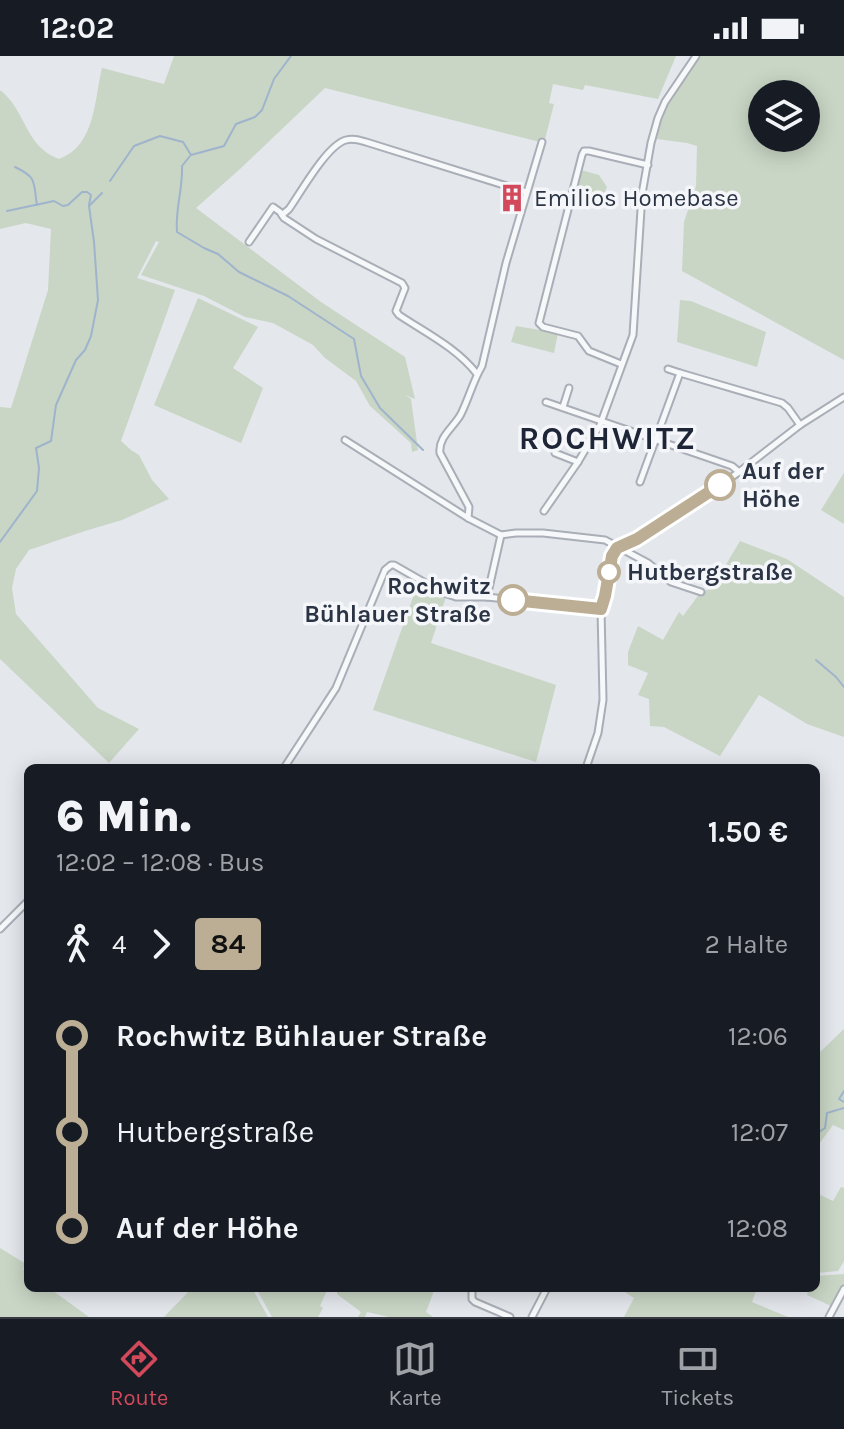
<!DOCTYPE html>
<html lang="de">
<head>
<meta charset="utf-8">
<style>
  :root { --surface:#171b24; --page:#242831; --text:#f1f3f6; --muted:#9ea1a6; --line:#363941; --accent:#d1495b }
  body { margin:0; font-family:Karla,sans-serif; background:var(--page); color:var(--text); height:100vh; display:flex; flex-direction:column; font-size:30px; white-space:nowrap }
  * { box-sizing:border-box; margin:0 }
  p { font-size:26px; color:var(--muted) }
  .icon { flex:none; width:44px; height:44px; fill:none; stroke:currentColor; stroke-width:2; stroke-linecap:round; stroke-linejoin:round }
  .map { position:relative; flex:1; overflow:hidden }
  .sheet { position:absolute; left:24px; top:708px; width:796px; height:528px; display:flex; flex-direction:column; background:var(--surface); border-radius:12px; box-shadow:0 4px 20px #0003 }
  .sheet>* { flex:none }
  .badge { padding:0 16px; border-radius:6px; font-size:28px; line-height:52px }
  .controls { position:absolute; left:748px; top:24px; display:grid; gap:16px }
  .controls a { display:grid; place-items:center; width:72px; height:72px; border-radius:50%; background:var(--surface); box-shadow:0 4px 20px #0003; font-size:40px }
  .map>.badge { position:absolute; translate:-50% -50%; box-shadow:0 0 0 4px #fff }
  .legs { display:flex; align-items:center; gap:12px; height:88px; padding:0 32px; font-size:26px }
  .legs p { margin-inline-start:auto }
  .summary { display:flex; align-items:center; justify-content:space-between; height:136px; padding:0 32px }
  h1 { font-size:44px; font-weight:800; line-height:60px }
  ul { padding:0 32px; list-style:none }
  li { display:flex; align-items:center; gap:28px; height:96px; font-size:30px }
  li i { display:grid; place-items:center; width:12px; height:100%; margin:0 10px; background:currentColor }
  li i::after { content:''; width:20px; height:20px; margin:-10px; border:6px solid; border-radius:50%; background:var(--surface) }
  li p { margin-inline-start:auto }
  li:first-child i { background:linear-gradient(#0000 50%,currentColor 0) }
  li:last-child i { background:linear-gradient(currentColor 50%,#0000 0) }
  .status { display:flex; justify-content:space-between; align-items:center; height:56px; padding:0 40px; background:var(--surface); direction:ltr }
  .status svg { height:22px; fill:currentColor }
  .tabs { display:flex; justify-content:space-around; align-items:center; height:112px; border-top:2px solid var(--line); background:var(--surface); font-size:22px; color:var(--muted) }
  .tabs a { display:grid; justify-items:center; gap:4px }
  .tabs .selected { color:var(--accent) }
  .map>svg:first-child { display:block }
</style>
</head>
<body>
<div class="status"><b>12:02</b><svg viewBox="0 0 49 12"><path d="M0 12V9h3v3zM5 12V6h3v6zM10 12V3h3v9zM15 12V0h3v12zM26 1h20v11H26zM47 4h2v5h-2z"/></svg></div>
<div class="map">
<svg width="844" height="1261" viewBox="0 0 844 1261">
  <rect width="100%" height="100%" fill="#e4e7ec"/>
  <!-- green -->
  <g fill="#c9d6c5" fill-rule="evenodd">
    <path d="M174 0H676L658 43 585 29 583 34 553 28 549 47 554 48 544 87 325 32 240 113 196 152 321 246 405 301 415 343 405 339 411 343 418 394 412 396 411 387 370 350 356 325 325 302 313 289 273 267 245 261 204 240 141 219 159 186 156 185 137 222 175 234 121 385 131 394 139 399 152 424 169 443 122 464 85 475 29 494 16 513 12 532 16 558 98 652 139 673 109 707 0 603V351L11 352 48 234 51 173 26 167 0 173V34C27 55 24 90 59 103 96 89 94 44 102 12L164 28Z"/>
    <path d="M700 0H844V304L682 215 684 166 696 130 697 90 687 87 657 83C664 48 680 29 700 0ZM762 38H806V82H762Z"/>
    <polygon points="581,114 599,119 607,131 603,140 576,133"/>
    <polygon points="198,242 258,271 233,312 263,332 241,387 154,349"/>
    <polygon points="680,244 691,245 766,276 757,311 677,286"/>
    <polygon points="516,270 558,277 554,297 511,286"/>
    <polygon points="844,417 844,468 821,454"/>
    <polygon points="740,485 787,503 844,541 844,681 807,668 759,639 720,700 664,671 650,670 649,643 638,639 648,617 628,609 628,596 638,570 663,584 679,556 683,560 700,537 712,532"/>
    <polygon points="418,527 446,541 431,587 556,629 536,706 373,654"/>
    <polygon points="844,973 844,1074 833,1069 816,1092 816,1000"/>
    <polygon points="841,1131 844,1132 844,1205 838,1215 816,1217 816,1137 833,1145"/>
    <polygon points="0,1192 26,1208 23,1213 28,1217 28,1232 49,1232 89,1261 0,1261"/>
    <polygon points="844,1218 844,1230 831,1250 807,1239 808,1235 799,1232 816,1232 816,1220"/>
    <polygon points="192,1232 252,1232 268,1261 164,1261"/>
    <polygon points="256,1232 328,1232 320,1250 323,1252 318,1261 272,1261"/>
    <polygon points="337,1232 435,1232 426,1256 433,1261 389,1261 367,1256 365,1261 358,1261 361,1256 337,1238"/>
    <polygon points="627,1232 757,1232 752,1246 788,1261 624,1261 634,1242 625,1236"/>
  </g>
  <g fill="none" stroke-linecap="round" stroke-linejoin="round">
    <!-- stream -->
    <g stroke="#9fb4cc" stroke-width="2">
      <path d="M190 100 182 110C183 133 175 153 177 176L204 192 218 198 239 216 288 240 354 283 361 320 380 352 423 394"/>
      <path d="M15 111C38 122 33 126 37 149"/>
      <polyline points="110,125 134,90 160,80 183,86 191,99 224,90 236,68 255,61 262,54 274,23 291,0"/>
      <polyline points="7,155 54,145 63,150 68,149 82,136 87,136 91,139 89,149"/>
      <polyline points="0,486 37,435 39,412 36,392 51,385 56,349 76,304 85,294 91,280 98,244 94,186 89,150 102,137"/>
      <polyline points="816,604 836,621 844,631"/>
      <polyline points="844,1035 839,1043 844,1046"/>
      <polyline points="816,1078 825,1072 827,1057 844,1052"/>
    </g>
    <defs>
      <g id="minor">
        <path d="M282 159 289 153C301 136 327 89 346 84 353 82 359 84 366 86L526 136"/>
        <path d="M249 186 273 151 280 156 284 162 316 183 402 227 405 232 396 255 399 259C426 277 457 292 477 318"/>
        <polyline points="621,308 589,295 578,280 543,271 539,267 582,99 584,95 589,95 648,109"/>
        <polyline points="668,313 680,317"/>
        <polyline points="546,346 732,410 739,416"/>
        <polyline points="563,351 569,332"/>
        <polyline points="345,384 468,462 501,479 516,477 543,477 605,484 648,507 671,526 701,536"/>
        <polyline points="555,397 578,406"/>
        <polyline points="640,426 680,317 782,347 788,352 800,369"/>
        <polyline points="544,455 578,406 600,369 633,279 642,138 651,87 658,62 665,46 696,0"/>
        <path d="M468 462 469 451 440 397C438 381 454 371 461 358 469 342 473 325 482 310L506 207 542 86"/>
        <polyline points="617,492 637,483 687,452 739,416 800,369 844,341"/>
        <polyline points="487,541 501,479"/>
        <polyline points="284,712 336,632 385,514 391,509 394,509 441,536 456,541 487,541 601,553"/>
        <path d="M586 712 598 677 603 644 601 553C607 535 607 506 617 492"/>
        <polyline points="0,873 28,845"/>
        <polyline points="472,1232 472,1243 475,1246 510,1261"/>
        <polyline points="532,1261 547,1232"/>
        <polyline points="829,1261 844,1233"/>
      </g>
    </defs>
    <!-- minor casing -->
    <use href="#minor" stroke="#a9aeb7" stroke-width="9"/>
    <!-- minor -->
    <use href="#minor" stroke="#f7f8fa" stroke-width="5"/>
  </g>
  <g fill="none" stroke-linecap="round" stroke-linejoin="round">
    <defs>
      <polyline id="line-1" points="513,544 601,553 605,540 612,500 617,492 637,483 720,429"/>
    </defs>
    <!-- line-1 casing -->
    <use href="#line-1" stroke="#fff" stroke-width="18"/>
    <!-- line-1 -->
    <use href="#line-1" stroke="#bcae94" stroke-width="12"/>
  </g>
  <!-- icons -->
  <defs>
    <symbol id="building-bare" viewBox="-9 -9 18 18"><path d="M-4-6H4V6H1V3H-1V6H-4ZM-2.5-4.3h1.7v1.8h-1.7ZM.8-4.3h1.7v1.8H.8ZM-2.5-1h1.7V.8h-1.7ZM.8-1h1.7V.8H.8Z" fill="#d1495b" stroke="#f4f6f9" stroke-width="2.5" paint-order="stroke"/></symbol>
  </defs>
  <g fill-rule="evenodd">
    <use href="#building-bare" x="492" y="122" width="40" height="40"/>
  </g>
  <!-- markers -->
  <g fill="#fff" stroke="#bcae94" stroke-width="4">
    <circle cx="720" cy="429" r="14"/>
    <circle cx="609" cy="516" r="10"/>
    <circle cx="513" cy="544" r="14"/>
  </g>
  <g text-anchor="middle" stroke-width="7" stroke-linejoin="round" paint-order="stroke">
    <!-- poi labels -->
    <g font-size="24" fill="#2b3445" stroke="#f4f6f9" text-anchor="start">
      <text x="534" y="150">Emilios Homebase</text>
    </g>
    <!-- stop labels -->
    <g font-size="24" font-weight="bold" fill="#2b3445" stroke="#f4f6f9" text-anchor="start">
      <text x="742" y="423">Auf der<tspan x="742" dy="28">Höhe</tspan></text>
      <text x="627" y="524">Hutbergstraße</text>
      <text x="491" y="538" text-anchor="end">Rochwitz<tspan x="491" dy="28">Bühlauer Straße</tspan></text>
    </g>
    <!-- district labels -->
    <g font-size="32" font-weight="bold" letter-spacing="2" fill="#1d2536" stroke="#f4f6f9">
      <text x="608" y="393">ROCHWITZ</text>
    </g>
  </g>
</svg>
<div class="controls">
<a><svg class="icon" aria-label="layers" viewBox="0 0 24 24"><path d="M12 4l9 5-9 5-9-5zM3 14l9 5 9-5"/></svg></a>
</div>
<section class="sheet">
<div class="summary"><div><h1>6 Min.</h1><p>12:02 – 12:08 · Bus</p></div><b>1.50 €</b></div>
<div class="legs"><svg class="icon" aria-label="walk" viewBox="0 0 24 24"><circle cx="13" cy="4" r="2"/><path d="M13 8l-2 6 4 7M11 14l-3 7M7 12l3-4h3l4 4"/></svg>4<svg class="icon" aria-label="forward" viewBox="0 0 24 24"><path d="M9 5l7 7-7 7"/></svg><b class="badge" style="background:#bcae94;color:#111">84</b><p>2 Halte</p></div>
<ul>
<li><i style="color:#bcae94"></i><b>Rochwitz Bühlauer Straße</b><p>12:06</p></li>
<li><i style="color:#bcae94"></i><span>Hutbergstraße</span><p>12:07</p></li>
<li><i style="color:#bcae94"></i><b>Auf der Höhe</b><p>12:08</p></li>
</ul>
</section>
</div>
<nav class="tabs">
<a class="selected"><svg class="icon" aria-label="directions" viewBox="0 0 24 24"><path d="M12 3l9 9-9 9-9-9zM9 14v-3h6M13 9l2 2-2 2"/></svg>Route</a>
<a><svg class="icon" aria-label="map" viewBox="0 0 24 24"><path d="M3 6l6-2 6 2 6-2v14l-6 2-6-2-6 2zM9 4v14M15 6v14"/></svg>Karte</a>
<a><svg class="icon" aria-label="tickets" viewBox="0 0 24 24"><path d="M3 7h18v10H3zM15 7v10"/></svg>Tickets</a>
</nav>
</body>
</html>
